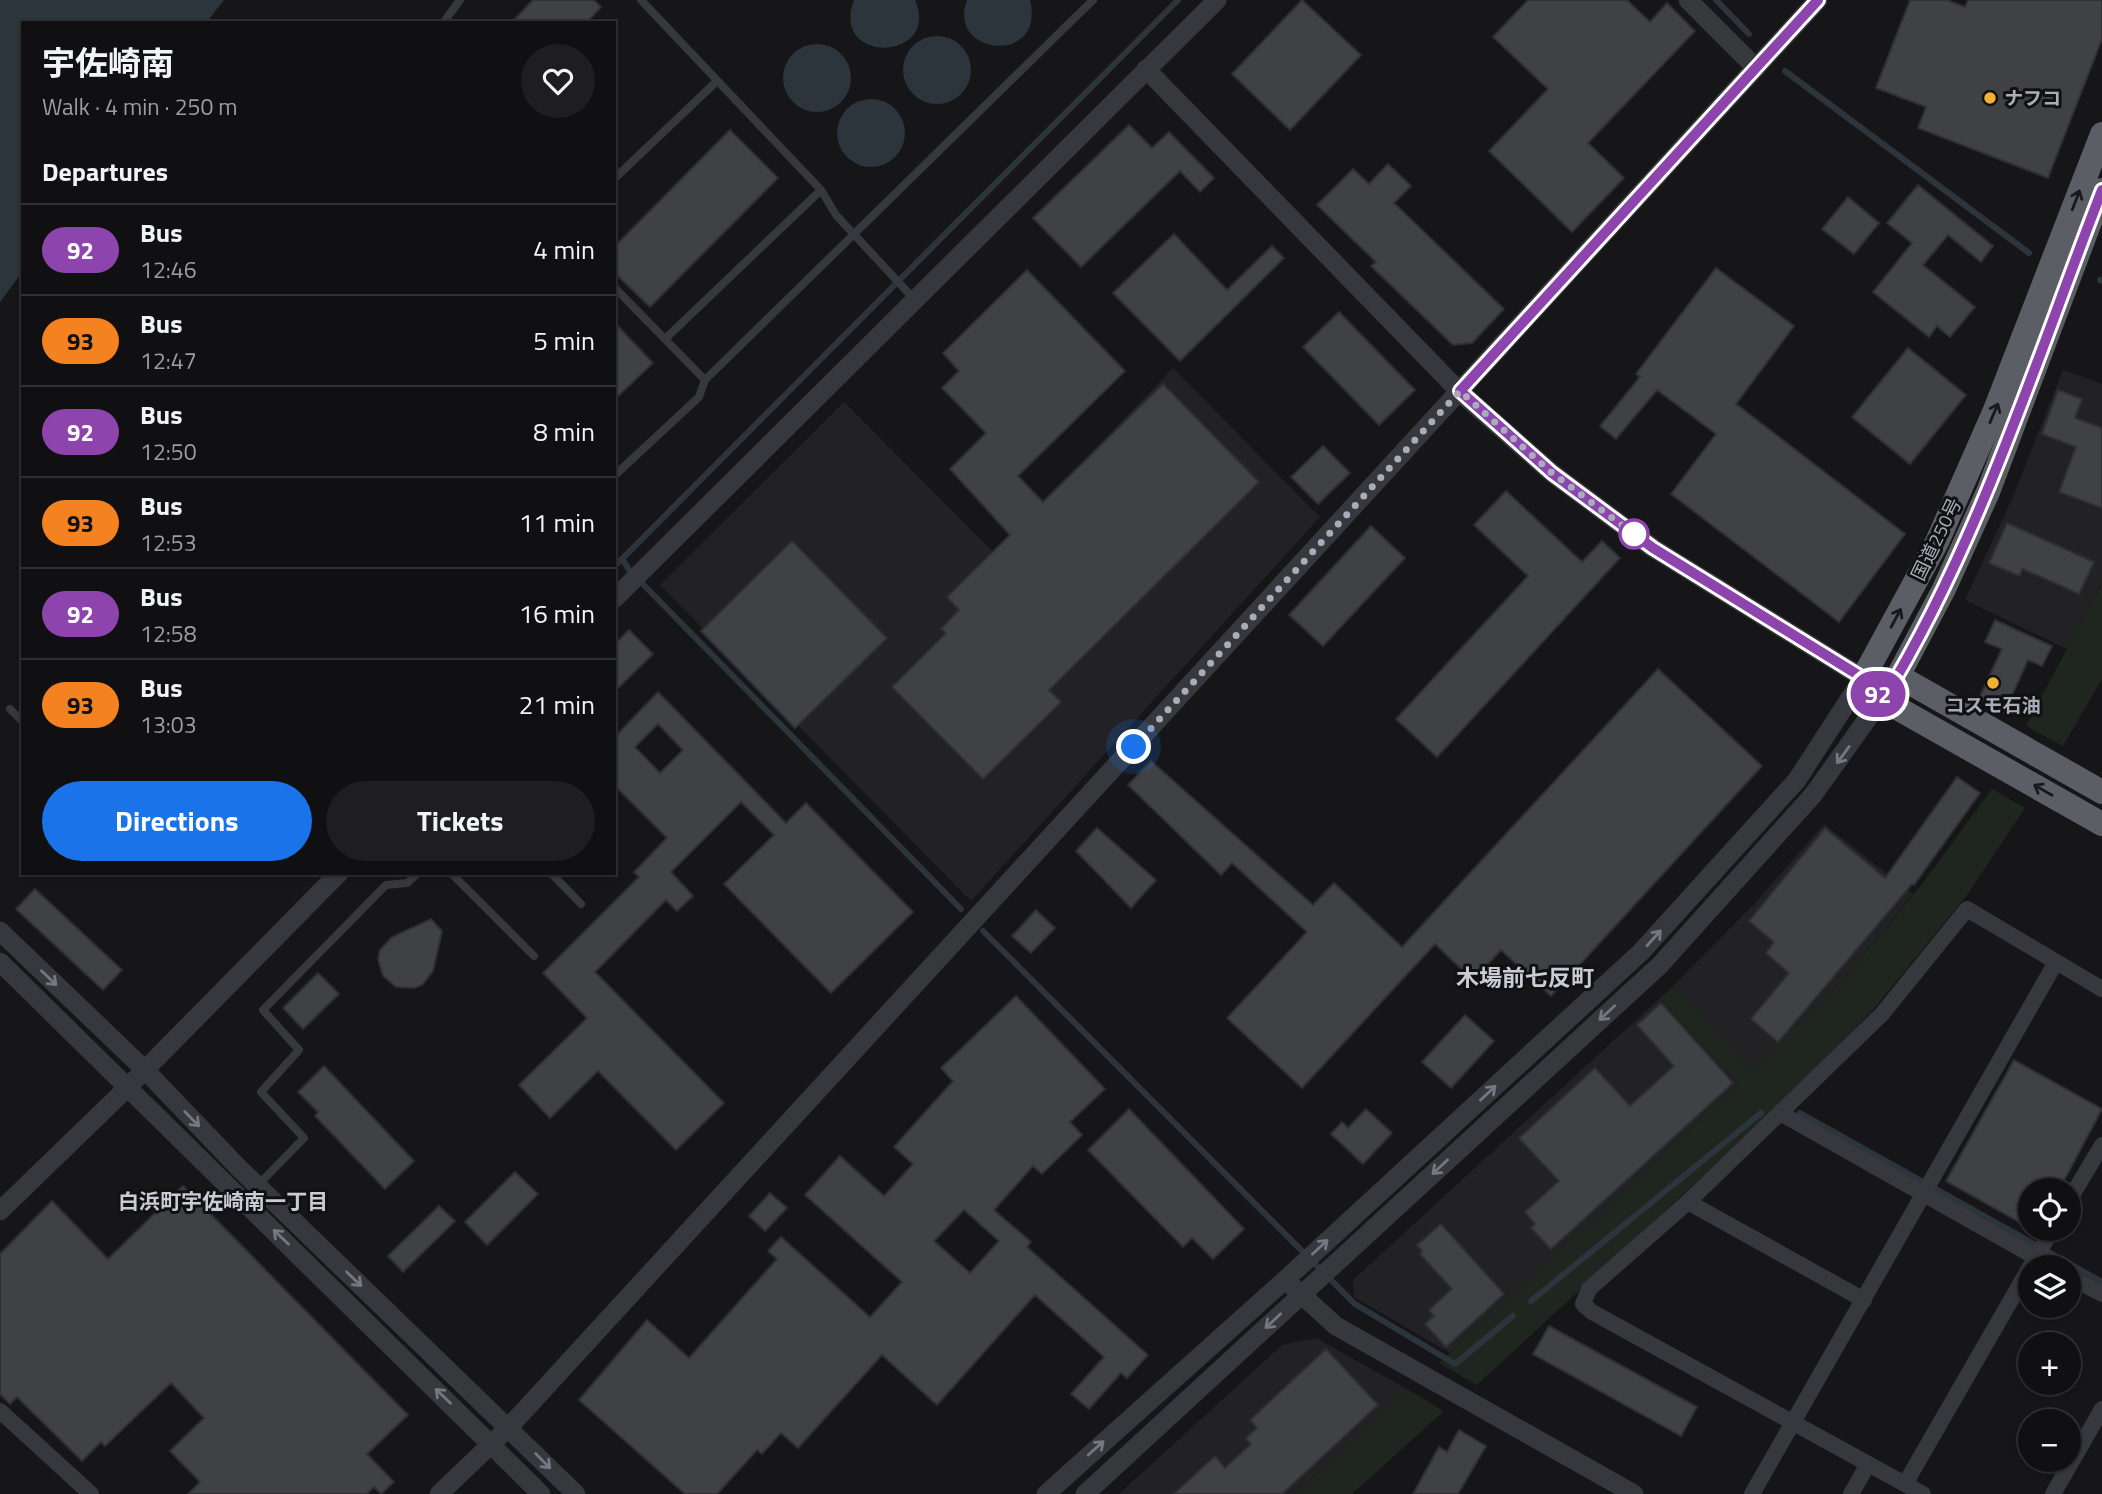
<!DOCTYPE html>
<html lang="en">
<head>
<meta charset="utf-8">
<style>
  :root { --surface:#101012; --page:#1e1e20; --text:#f1f3f6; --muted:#9c9d9f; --line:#303032; --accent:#1a73e8 }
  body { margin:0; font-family:"Titillium Web","Noto Sans JP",sans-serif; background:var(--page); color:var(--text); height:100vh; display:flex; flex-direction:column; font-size:26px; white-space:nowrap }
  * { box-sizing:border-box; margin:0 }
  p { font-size:23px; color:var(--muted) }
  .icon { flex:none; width:38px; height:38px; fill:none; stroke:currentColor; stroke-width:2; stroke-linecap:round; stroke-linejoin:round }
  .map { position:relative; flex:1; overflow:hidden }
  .sheet { position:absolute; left:21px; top:21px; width:595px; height:854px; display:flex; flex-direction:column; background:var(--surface); border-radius:0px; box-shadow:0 2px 5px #0004,0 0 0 2px var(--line) }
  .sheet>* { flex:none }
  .badge { padding:0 14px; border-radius:23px; font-size:24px; line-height:46px }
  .controls { position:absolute; left:2018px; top:1178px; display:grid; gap:14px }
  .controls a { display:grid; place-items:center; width:63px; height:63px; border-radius:50%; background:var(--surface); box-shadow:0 2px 5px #0004,0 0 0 2px var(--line); font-size:35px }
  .you { position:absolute; width:35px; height:35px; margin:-18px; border:5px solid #fff; border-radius:50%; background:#1a73e8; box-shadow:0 0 0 10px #1a73e833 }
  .map>.badge { position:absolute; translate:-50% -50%; box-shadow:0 0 0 4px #fff }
  h2 { padding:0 21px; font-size:26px; line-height:63px }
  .round { display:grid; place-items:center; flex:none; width:74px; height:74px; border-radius:37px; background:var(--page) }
  .headline { display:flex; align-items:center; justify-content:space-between; height:119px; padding:0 21px }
  h1 { font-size:33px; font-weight:700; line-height:52px }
  .primary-button { display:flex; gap:14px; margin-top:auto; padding:14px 21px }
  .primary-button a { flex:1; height:80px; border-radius:42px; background:var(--accent); color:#fff; font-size:28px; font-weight:700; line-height:80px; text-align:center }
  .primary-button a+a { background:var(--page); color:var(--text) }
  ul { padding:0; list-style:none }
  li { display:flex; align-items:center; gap:21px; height:91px; padding:0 21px; border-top:2px solid var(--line) }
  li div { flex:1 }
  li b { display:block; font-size:26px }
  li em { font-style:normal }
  li .badge { min-width:77px; font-weight:700; text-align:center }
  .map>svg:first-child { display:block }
</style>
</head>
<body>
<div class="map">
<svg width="2102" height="1494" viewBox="0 0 2102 1494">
  <rect width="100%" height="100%" fill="#161618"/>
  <!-- built -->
  <g fill="#222225">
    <polygon points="1173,368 1320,517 971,901 660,585 844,402 995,554"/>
    <polygon points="2063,370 2102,384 2102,582 2067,649 1965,600 2012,499"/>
    <polygon points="1824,824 1913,894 1843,980 1753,1072 1673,986 1755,903"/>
    <polygon points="1660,998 1740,1084 1450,1353 1354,1297 1353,1280"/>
    <polygon points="1316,1338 1407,1389 1296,1494 1119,1494 1282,1345"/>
  </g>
  <!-- green -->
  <g fill="#1e261f">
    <polygon points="2102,583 2102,679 2063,746 2026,726"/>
    <polygon points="1992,789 2025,808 1967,895 1872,1011 1768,1116 1477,1385 1439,1363 1739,1084 1660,998 1673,986 1753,1071 1843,980 1922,884"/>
    <polygon points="1407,1389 1444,1411 1352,1494 1296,1494"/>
  </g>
  <!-- water -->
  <g fill="#2c353c">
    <polygon points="0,0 224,0 206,23 23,23 23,271 0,302"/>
    <path d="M854 0H915C942 61 829 66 854 0Z"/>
    <path d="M967 0H1030C1046 66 946 56 967 0Z"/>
    <circle cx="937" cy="70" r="34"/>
    <circle cx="817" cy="78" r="34"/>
    <circle cx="871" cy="133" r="34"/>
  </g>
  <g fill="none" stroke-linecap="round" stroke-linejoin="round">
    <!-- stream -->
    <g stroke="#2c353c" stroke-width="6">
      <polyline points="1716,0 1749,34"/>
      <polyline points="1785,71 2029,253"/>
      <polyline points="2100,280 2102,281"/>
      <polyline points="622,559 630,571 961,909"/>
      <polyline points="614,567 1178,0"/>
      <polyline points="983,931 1355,1304 1455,1364 1513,1316"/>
      <polyline points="1800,1113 2102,1282"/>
      <polyline points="1531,1301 1761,1113"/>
    </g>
  </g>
  <!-- building -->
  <g fill="#404145" stroke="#303034" stroke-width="2" fill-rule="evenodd">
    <polygon points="533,0 594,0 601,7 586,23 511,23"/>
    <polygon points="1302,0 1361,55 1290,130 1232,74"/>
    <polygon points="1528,0 1627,0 1650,22 1667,3 1695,31 1588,143 1624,178 1572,232 1489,151 1548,89 1493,37"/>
    <polygon points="1910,0 1947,0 1965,7 1968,0 2102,0 2102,39 2048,178 1918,128 1926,107 1876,88"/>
    <polygon points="1129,125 1152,148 1169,132 1214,178 1200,192 1180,171 1081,267 1033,218"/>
    <polygon points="730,130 778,178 650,307 614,272 614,247"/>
    <polygon points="1388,164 1411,186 1394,203 1504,309 1472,343 1453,345 1371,266 1376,262 1317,205 1353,169 1369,184"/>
    <polygon points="1918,185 1993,246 1981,262 1948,235 1923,265 1975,307 1950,337 1937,326 1929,337 1873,292 1912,243 1887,223"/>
    <polygon points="1848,197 1879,223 1854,254 1822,229"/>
    <polygon points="1174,234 1227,290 1272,246 1284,258 1180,361 1113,293"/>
    <polygon points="1716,268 1794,326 1736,404 1905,534 1839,622 1671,494 1716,434 1657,390 1616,439 1600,426 1640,377 1636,374"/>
    <polygon points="1027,270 1125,371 1018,476 1043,502 1163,384 1259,482 1049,690 1061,702 983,779 892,687 946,633 941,629 959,610 947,597 1010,535 950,469 986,433 942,388 959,371 943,353"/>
    <polygon points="1339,312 1415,390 1379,425 1303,347"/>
    <polygon points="614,322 653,363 614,400"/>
    <polygon points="1908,348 1966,395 1910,464 1852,417"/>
    <polygon points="2058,390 2082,399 2075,418 2102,428 2102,508 2059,492 2076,447 2042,434"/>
    <polygon points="1323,446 1350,473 1318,504 1291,477"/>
    <polygon points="1506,491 1582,562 1602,541 1620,558 1437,757 1396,719 1528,576 1474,525"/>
    <polygon points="2007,523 2094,562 2079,594 2023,569 2019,576 1989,563"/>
    <polygon points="1371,526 1405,558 1323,646 1289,615"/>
    <polygon points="792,541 887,638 795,728 701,631"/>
    <polygon points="1995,620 2052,646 2042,666 2028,660 2004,713 1978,700 2002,649 1985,642"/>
    <polygon points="629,630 653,654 614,692 614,645"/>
    <polygon points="1658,669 1762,766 1551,996 1501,950 1473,980 1435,944 1302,1088 1227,1018 1307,932 1232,863 1221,875 1128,785 1151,761 1313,905 1334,883 1402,947"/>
    <path d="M658 692 786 823 806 803 913 912 831 993 724 884 774 835 741 802 671 872 693 896 677 911 666 900 595 972 724 1103 676 1150 598 1071 550 1118 519 1085 587 1018 543 973 639 877 634 872 667 838 614 785V738ZM658 724 683 750 660 773 635 747Z"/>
    <polygon points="1957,777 1980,793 1914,885 1912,884 1778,1042 1751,1019 1789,973 1766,953 1774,942 1749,921 1825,828 1885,878"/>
    <polygon points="1097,828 1156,880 1131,908 1076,851"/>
    <polygon points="35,889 122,970 103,990 16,909"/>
    <polygon points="1036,910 1055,928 1031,953 1012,936"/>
    <polygon points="431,919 442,931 433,971 422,985 414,988 396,987 383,976 378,959 380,950 392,937"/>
    <polygon points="318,973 339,994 303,1029 283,1008"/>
    <path d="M1016 996 1105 1089 1070 1122 1082 1135 1042 1174 1033 1166 994 1210 1031 1242 1027 1247 1148 1355 1127 1378 1121 1373 1089 1409 1071 1394 1104 1357 1035 1295 937 1405 882 1355 798 1448 781 1433 762 1454 757 1450 717 1494H685L579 1400 647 1320 689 1358 777 1259 768 1251 781 1237 870 1317 902 1282 805 1195 840 1156 884 1196 913 1164 894 1147 953 1081 941 1068ZM964 1210 999 1241 970 1273 934 1241Z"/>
    <polygon points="1661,1003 1733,1083 1551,1249 1531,1228 1535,1224 1525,1212 1559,1181 1519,1138 1595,1068 1630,1106 1674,1066 1637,1025"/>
    <polygon points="1465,1015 1494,1041 1451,1088 1422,1062"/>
    <polygon points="2014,1060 2102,1109 2059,1190 2030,1190 2030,1228 1946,1181"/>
    <polygon points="324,1066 414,1161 385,1189 315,1116 318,1112 298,1092"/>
    <polygon points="1129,1109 1244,1229 1213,1259 1192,1238 1183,1247 1088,1150"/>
    <polygon points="1366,1109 1392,1133 1363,1164 1331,1134 1342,1122 1348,1128"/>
    <polygon points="515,1172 538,1194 487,1245 465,1222"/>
    <polygon points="183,1186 408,1415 367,1454 394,1482 381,1494 374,1487 367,1494 188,1494 200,1482 170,1451 204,1418 171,1383 105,1446 101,1442 82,1461 17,1397 10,1404 0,1394 0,1254 52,1201 108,1259"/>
    <polygon points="770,1193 787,1208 765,1231 749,1216"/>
    <polygon points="439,1206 455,1221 403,1272 388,1256"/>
    <polygon points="1441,1224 1504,1294 1446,1347 1425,1324 1434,1316 1429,1310 1452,1289 1420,1254 1422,1251 1417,1245"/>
    <polygon points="1549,1326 1697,1407 1681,1436 1533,1354"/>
    <polygon points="1326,1349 1378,1405 1282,1494 1174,1494 1215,1456 1225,1468 1251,1444 1246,1438 1257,1428 1250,1420"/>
    <polygon points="1459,1430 1486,1446 1458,1494 1413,1494 1439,1447 1447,1452"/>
  </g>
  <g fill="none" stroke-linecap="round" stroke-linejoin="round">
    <!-- service -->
    <g stroke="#37383d" stroke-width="8">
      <polyline points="641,0 821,190 836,215 914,299"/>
      <polyline points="443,23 460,0"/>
      <polyline points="614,179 717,81"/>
      <polyline points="614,287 705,380"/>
      <polyline points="665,339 821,190"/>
      <polyline points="614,476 699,397 705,380 1093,0"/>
      <polyline points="10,709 23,722"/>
      <polyline points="451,873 534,956"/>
      <polyline points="551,873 581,904"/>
      <polyline points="257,1186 304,1138 261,1092 299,1050 263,1010 386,885 407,883 418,873"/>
    </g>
    <!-- minor -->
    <g stroke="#37383d" stroke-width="16">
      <polyline points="1780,1113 2053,1267"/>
      <polyline points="1688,1202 1864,1300"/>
      <polyline points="2068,1202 2102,1145"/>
      <polyline points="2031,1266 2053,1228"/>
      <polyline points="2068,1276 2102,1294"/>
      <polyline points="0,1411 91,1494"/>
      <polyline points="1905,1484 2030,1267"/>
      <polyline points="1752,1494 2056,962"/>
      <polyline points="1851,1494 1868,1464"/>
      <polyline points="1923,1494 1592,1312 1583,1304 1589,1289 1688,1202 1882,1014 1967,909 2102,989"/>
      <polyline points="2053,1494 2102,1409"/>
    </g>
    <!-- tertiary -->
    <g stroke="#37383d" stroke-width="19">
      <polyline points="1688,0 1756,68"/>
      <polyline points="1146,69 1460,392 1552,473 1653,548 1863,678 1898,676"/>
      <polyline points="614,599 1217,0"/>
      <polyline points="0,931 145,1070 238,1167 576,1494"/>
      <polyline points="0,962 541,1494"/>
      <polyline points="0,1211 128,1087 339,873"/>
      <polyline points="1292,1286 1336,1326 1634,1494"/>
      <polyline points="439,1494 509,1427 1818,0"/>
      <polyline points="1046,1494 1286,1279 1641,952 1797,780 1863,678"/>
      <polyline points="1085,1494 1660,965 1813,795 1898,676"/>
    </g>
    <!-- trunk -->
    <g stroke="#5b5e65" stroke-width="24">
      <polyline points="2102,134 1995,410 1937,542 1863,678 1883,700 2102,824"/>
      <polyline points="2102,190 1988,492 1944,589 1898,676 2102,792"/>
    </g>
  </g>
  <!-- one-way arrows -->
  <defs><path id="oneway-shaft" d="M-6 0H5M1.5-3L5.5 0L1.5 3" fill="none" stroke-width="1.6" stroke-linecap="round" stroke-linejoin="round" transform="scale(1.75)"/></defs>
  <g stroke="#18191b">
    <use href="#oneway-shaft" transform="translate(2076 200) rotate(-69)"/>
    <use href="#oneway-shaft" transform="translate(1994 413) rotate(-67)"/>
    <use href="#oneway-shaft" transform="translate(1896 618) rotate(-62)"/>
    <use href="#oneway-shaft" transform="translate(2043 790) rotate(-150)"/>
  </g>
  <g stroke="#757881">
    <use href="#oneway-shaft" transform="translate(1843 755) rotate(126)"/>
    <use href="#oneway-shaft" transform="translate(1654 938) rotate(-48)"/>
    <use href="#oneway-shaft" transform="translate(49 978) rotate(44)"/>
    <use href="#oneway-shaft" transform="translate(1607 1013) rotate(137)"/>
    <use href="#oneway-shaft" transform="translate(1488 1093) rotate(-43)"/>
    <use href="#oneway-shaft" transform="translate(192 1119) rotate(46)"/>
    <use href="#oneway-shaft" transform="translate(1440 1167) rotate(137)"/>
    <use href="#oneway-shaft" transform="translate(281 1237) rotate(-136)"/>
    <use href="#oneway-shaft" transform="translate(1320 1247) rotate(-43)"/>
    <use href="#oneway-shaft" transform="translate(354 1279) rotate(44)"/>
    <use href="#oneway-shaft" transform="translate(1273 1321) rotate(137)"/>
    <use href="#oneway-shaft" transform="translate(443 1396) rotate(-136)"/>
    <use href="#oneway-shaft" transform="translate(1096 1448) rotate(-42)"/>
    <use href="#oneway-shaft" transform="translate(543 1461) rotate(45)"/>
  </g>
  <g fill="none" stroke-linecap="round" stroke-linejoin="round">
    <defs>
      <path id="line" d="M1818 0 1460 391 1552 473 1653 548 1863 678 1883 700C1980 541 2035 362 2102 190"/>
    </defs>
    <!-- line casing -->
    <use href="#line" stroke="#fff" stroke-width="16"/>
    <!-- line -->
    <use href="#line" stroke="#8e44ad" stroke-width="10"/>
    <!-- walk -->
    <polyline stroke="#a8adb8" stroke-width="7" stroke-dasharray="0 12.6" points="1134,747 1460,391 1552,473 1634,534"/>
  </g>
  <!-- markers -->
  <g fill="#f2b134" stroke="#111113" stroke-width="2.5">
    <circle cx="1990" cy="98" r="7"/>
    <circle cx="1993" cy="683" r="7"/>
  </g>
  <circle fill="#fff" stroke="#8e44ad" stroke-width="3.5" cx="1634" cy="534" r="14"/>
  <g text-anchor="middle" stroke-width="6" stroke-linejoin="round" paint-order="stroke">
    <!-- poi labels -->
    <g font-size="19" font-weight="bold" fill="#a8adb8" stroke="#111113" text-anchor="start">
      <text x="2004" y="105">ナフコ</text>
      <text x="1993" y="712" text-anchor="middle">コスモ石油</text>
    </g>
    <!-- street labels -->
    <g font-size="19" fill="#a8adb8" stroke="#111113">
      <text transform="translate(1936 539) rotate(-64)" y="7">国道250号</text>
    </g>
    <!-- neighbourhood labels -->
    <g font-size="21" font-weight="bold" fill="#c9ccd4" stroke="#111113">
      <text x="223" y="1209">白浜町宇佐崎南一丁目</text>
    </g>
    <!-- quarter labels -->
    <g font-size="23" font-weight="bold" fill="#c9ccd4" stroke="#111113">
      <text x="1525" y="986">木場前七反町</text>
    </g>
  </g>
</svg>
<div class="controls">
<a><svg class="icon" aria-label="locate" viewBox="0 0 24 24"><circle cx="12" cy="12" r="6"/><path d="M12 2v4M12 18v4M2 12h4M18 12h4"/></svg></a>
<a><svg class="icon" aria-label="layers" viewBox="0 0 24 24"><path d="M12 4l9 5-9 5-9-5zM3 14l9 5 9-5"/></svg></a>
<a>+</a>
<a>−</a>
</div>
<div class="you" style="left:1134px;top:747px"></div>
<b class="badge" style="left:1878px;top:694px;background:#8e44ad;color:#fff">92</b>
<section class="sheet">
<div class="headline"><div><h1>宇佐崎南</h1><p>Walk · 4 min · 250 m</p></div><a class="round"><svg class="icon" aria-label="heart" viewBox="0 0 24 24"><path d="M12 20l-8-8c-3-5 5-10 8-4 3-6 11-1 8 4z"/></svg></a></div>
<h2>Departures</h2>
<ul>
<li><span class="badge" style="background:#8e44ad;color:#fff">92</span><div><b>Bus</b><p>12:46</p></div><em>4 min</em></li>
<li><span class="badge" style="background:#f58220;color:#111">93</span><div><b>Bus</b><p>12:47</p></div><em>5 min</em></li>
<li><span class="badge" style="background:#8e44ad;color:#fff">92</span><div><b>Bus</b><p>12:50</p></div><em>8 min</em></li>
<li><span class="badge" style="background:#f58220;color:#111">93</span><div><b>Bus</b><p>12:53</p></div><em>11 min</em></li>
<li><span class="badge" style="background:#8e44ad;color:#fff">92</span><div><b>Bus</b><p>12:58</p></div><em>16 min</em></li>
<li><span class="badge" style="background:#f58220;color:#111">93</span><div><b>Bus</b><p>13:03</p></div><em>21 min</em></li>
</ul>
<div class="primary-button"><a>Directions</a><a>Tickets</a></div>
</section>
</div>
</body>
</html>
